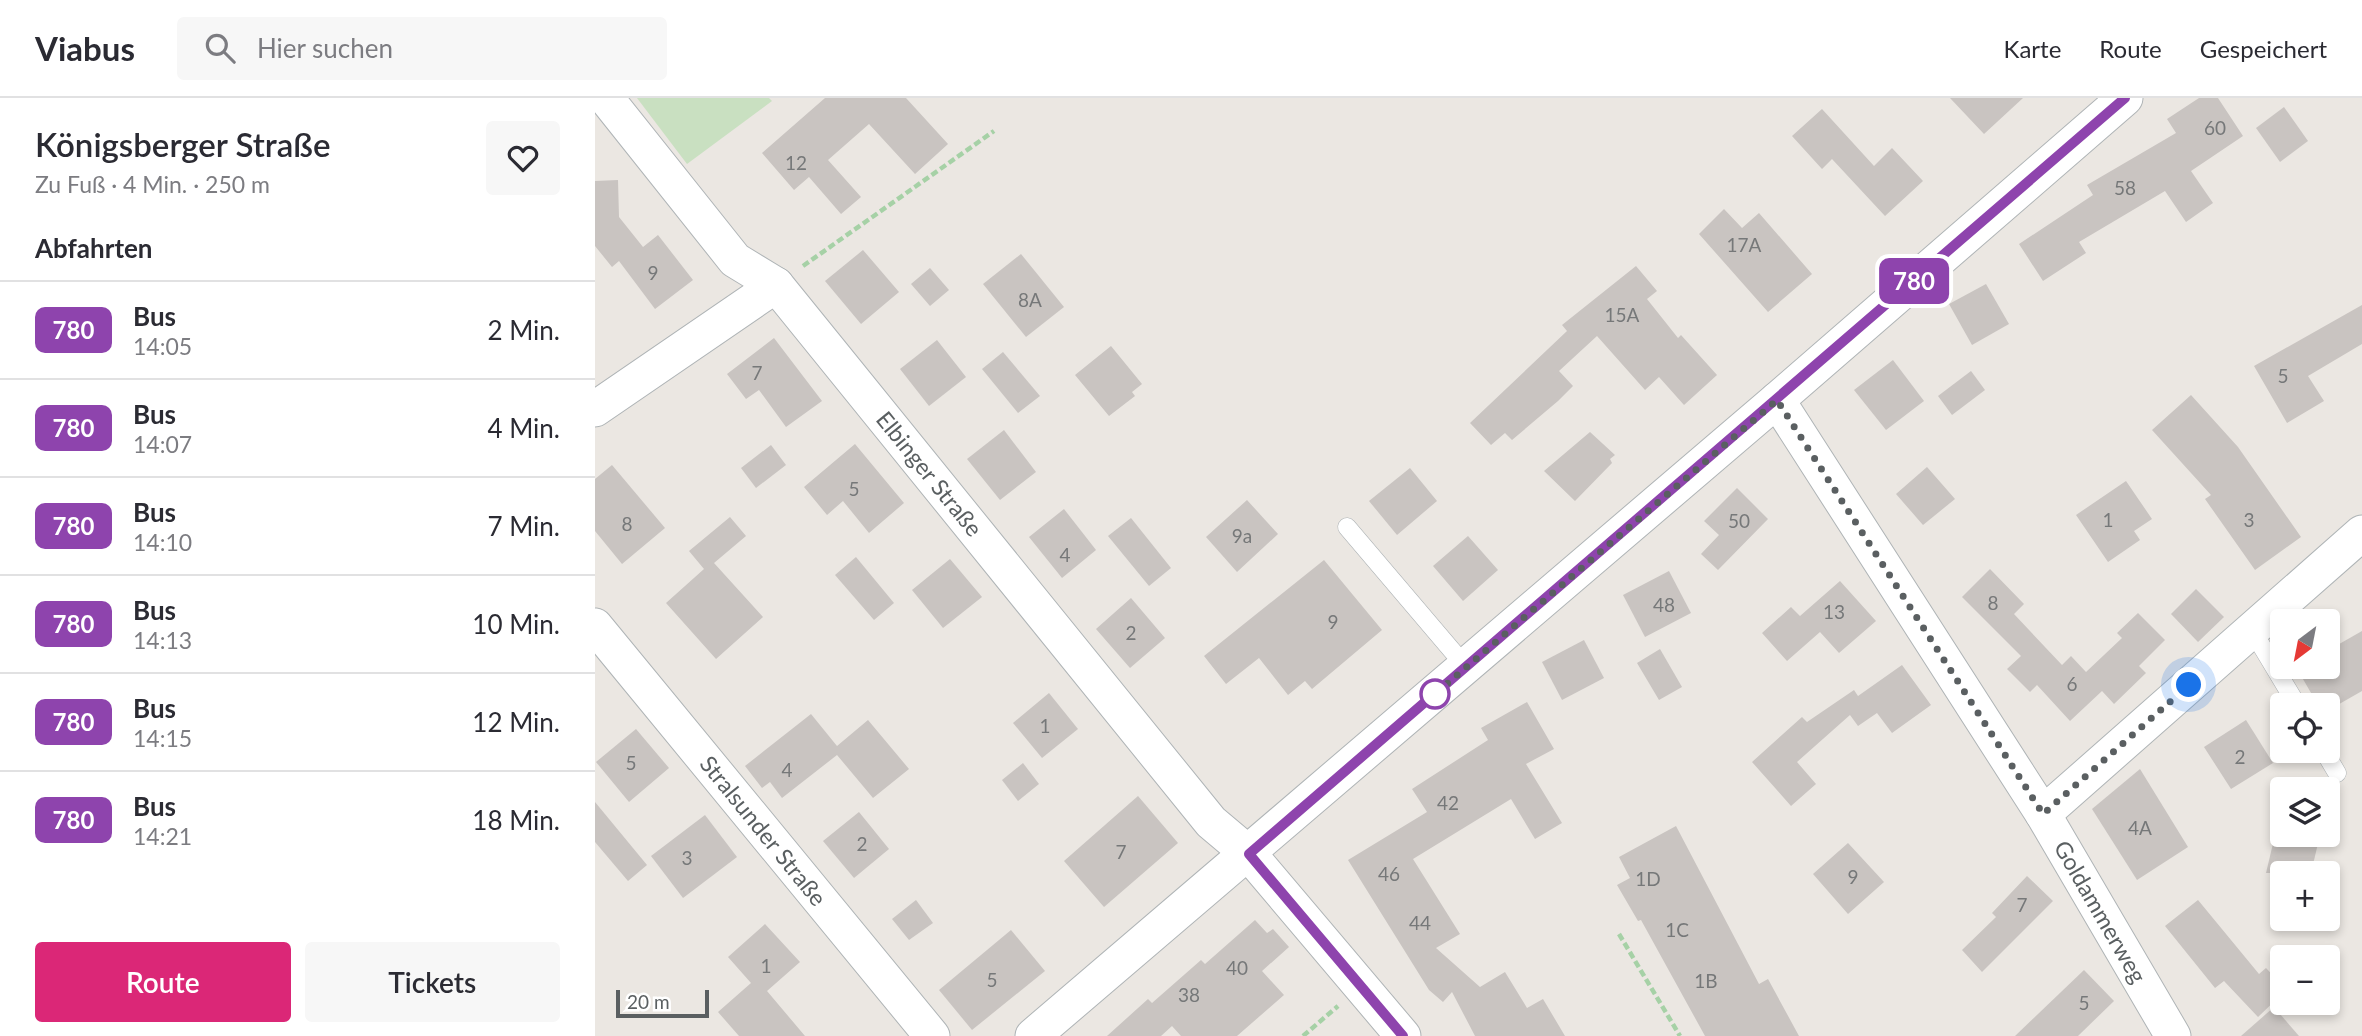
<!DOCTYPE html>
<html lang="de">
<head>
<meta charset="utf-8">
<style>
  :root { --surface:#fff; --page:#f7f7f7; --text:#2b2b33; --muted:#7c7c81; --line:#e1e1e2; --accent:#db2777 }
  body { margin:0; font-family:Lato,sans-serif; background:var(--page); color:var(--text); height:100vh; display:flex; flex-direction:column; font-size:26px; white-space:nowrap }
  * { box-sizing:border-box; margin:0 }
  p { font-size:23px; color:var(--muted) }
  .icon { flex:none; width:38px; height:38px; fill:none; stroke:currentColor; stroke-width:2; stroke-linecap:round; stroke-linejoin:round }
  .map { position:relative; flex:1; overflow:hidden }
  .sheet { display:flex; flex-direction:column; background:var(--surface); width:595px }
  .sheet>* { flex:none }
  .badge { padding:0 14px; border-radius:10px; font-size:24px; line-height:46px }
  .needle { width:46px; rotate:212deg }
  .buttons { position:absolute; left:1675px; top:511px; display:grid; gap:14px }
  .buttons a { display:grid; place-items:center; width:70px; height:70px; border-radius:7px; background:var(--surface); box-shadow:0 4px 10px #0003; font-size:35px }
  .scale { position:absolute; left:21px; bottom:18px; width:93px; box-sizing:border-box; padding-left:7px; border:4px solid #5a5f61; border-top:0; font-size:19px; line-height:24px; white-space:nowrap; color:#5a5f61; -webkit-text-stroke:5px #fff; paint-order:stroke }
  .you { position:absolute; width:35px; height:35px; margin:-18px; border:5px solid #fff; border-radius:50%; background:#1a73e8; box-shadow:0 0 0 10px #1a73e833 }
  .map>.badge { position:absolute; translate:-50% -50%; box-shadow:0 0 0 4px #fff }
  h2 { padding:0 35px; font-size:26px; line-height:63px }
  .round { display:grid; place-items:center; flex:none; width:74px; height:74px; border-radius:7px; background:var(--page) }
  .head { display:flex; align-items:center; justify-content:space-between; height:119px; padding:0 35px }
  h1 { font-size:33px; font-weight:600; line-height:52px }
  .button { display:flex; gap:14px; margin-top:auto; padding:14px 35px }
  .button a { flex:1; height:80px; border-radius:7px; background:var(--accent); color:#fff; font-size:28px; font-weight:600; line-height:80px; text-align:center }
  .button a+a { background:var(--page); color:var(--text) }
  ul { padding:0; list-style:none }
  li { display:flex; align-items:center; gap:21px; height:98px; padding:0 35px; border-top:2px solid var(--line) }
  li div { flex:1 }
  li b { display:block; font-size:26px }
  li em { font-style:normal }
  li .badge { min-width:77px; font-weight:700; text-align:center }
  header { display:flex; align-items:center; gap:42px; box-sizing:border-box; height:98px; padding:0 35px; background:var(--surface); border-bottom:2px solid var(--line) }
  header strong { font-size:33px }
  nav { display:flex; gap:38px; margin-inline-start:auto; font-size:24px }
  .search { width:490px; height:63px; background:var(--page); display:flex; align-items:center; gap:18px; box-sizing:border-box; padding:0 24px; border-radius:7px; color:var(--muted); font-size:26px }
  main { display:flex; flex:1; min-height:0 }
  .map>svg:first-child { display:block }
</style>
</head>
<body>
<header>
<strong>Viabus</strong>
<div class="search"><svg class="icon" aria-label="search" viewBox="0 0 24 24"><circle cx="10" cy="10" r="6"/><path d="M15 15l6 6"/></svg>Hier suchen</div>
<nav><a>Karte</a><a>Route</a><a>Gespeichert</a></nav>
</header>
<main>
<section class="sheet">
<div class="head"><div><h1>Königsberger Straße</h1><p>Zu Fuß · 4 Min. · 250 m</p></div><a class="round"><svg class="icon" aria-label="heart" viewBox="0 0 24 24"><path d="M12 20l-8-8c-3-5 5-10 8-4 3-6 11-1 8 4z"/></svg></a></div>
<h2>Abfahrten</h2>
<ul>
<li><span class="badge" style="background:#8e44ad;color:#fff">780</span><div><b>Bus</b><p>14:05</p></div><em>2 Min.</em></li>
<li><span class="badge" style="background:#8e44ad;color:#fff">780</span><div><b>Bus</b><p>14:07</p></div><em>4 Min.</em></li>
<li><span class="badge" style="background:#8e44ad;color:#fff">780</span><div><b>Bus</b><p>14:10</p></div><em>7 Min.</em></li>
<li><span class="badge" style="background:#8e44ad;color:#fff">780</span><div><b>Bus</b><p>14:13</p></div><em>10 Min.</em></li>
<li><span class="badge" style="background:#8e44ad;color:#fff">780</span><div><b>Bus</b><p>14:15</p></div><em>12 Min.</em></li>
<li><span class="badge" style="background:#8e44ad;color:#fff">780</span><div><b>Bus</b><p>14:21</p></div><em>18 Min.</em></li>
</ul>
<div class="button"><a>Route</a><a>Tickets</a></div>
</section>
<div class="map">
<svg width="1767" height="938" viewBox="0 0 1767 938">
  <rect width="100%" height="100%" fill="#ebe7e2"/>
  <!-- green -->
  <polygon fill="#c9e0c1" points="42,0 174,0 177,3 92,66"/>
  <!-- building -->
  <g fill="#c9c4c1">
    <polygon points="230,0 311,0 353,46 320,76 274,26 233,62 266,99 246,116 214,79 199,92 167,55"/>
    <polygon points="1355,0 1428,0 1389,36"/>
    <polygon points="1604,0 1623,0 1648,38 1596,73 1618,105 1591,124 1570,93 1484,144 1491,155 1448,183 1424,146 1498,97 1492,87 1581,35 1572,21"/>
    <polygon points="1689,9 1713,43 1685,64 1661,30"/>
    <polygon points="1227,11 1279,68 1297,50 1328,83 1290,118 1237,61 1227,71 1197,38"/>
    <polygon points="23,82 24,119 48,149 63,137 98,182 60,211 24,163 17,169 0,148 0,83"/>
    <polygon points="1129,111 1147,130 1164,115 1217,176 1173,214 1104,136"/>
    <polygon points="268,152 304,194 266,226 230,183"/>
    <polygon points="426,156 469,209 431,239 388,186"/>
    <polygon points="1041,168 1062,193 1052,201 1083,240 1086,237 1122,277 1089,307 1064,279 1050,292 1002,238 964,273 978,288 963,303 917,342 910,335 896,347 875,325 972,233 967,227"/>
    <polygon points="335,170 354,192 335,208 316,186"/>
    <polygon points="1391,186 1414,226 1377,247 1354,206"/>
    <polygon points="1767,207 1767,246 1713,278 1729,303 1692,325 1659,268"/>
    <polygon points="179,240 227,303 191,329 164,292 151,301 132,276"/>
    <polygon points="342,242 371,279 334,308 305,271"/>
    <polygon points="516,248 547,286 537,294 540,298 514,318 480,277"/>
    <polygon points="408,254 445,298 423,315 387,271"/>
    <polygon points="1298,262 1329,303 1291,332 1259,292"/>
    <polygon points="1376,273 1390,292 1357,317 1343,298"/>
    <polygon points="1596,297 1643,349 1706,439 1660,472 1610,401 1616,397 1557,332"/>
    <polygon points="409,332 441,374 405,402 372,361"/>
    <polygon points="995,334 1020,357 1015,361 1017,365 980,403 949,373"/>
    <polygon points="260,346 309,405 274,435 248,403 232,417 209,389"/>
    <polygon points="176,347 191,367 161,390 146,370"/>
    <polygon points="17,367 70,430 27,466 0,433 0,381"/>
    <polygon points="1332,369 1360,401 1328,427 1301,396"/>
    <polygon points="815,370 842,403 802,437 774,403"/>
    <polygon points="1531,383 1557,421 1539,433 1545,442 1513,464 1481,417"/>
    <polygon points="1142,390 1173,421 1123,472 1106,456 1124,437 1109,423"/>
    <polygon points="652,402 683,436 642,474 611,439"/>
    <polygon points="469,411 501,452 467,480 434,439"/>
    <polygon points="135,419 151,438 119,465 168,519 121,561 71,505 109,471 94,453"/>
    <polygon points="536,420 576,470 554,488 513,438"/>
    <polygon points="873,438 903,472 868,503 838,468"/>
    <polygon points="261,459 299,505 279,522 240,477"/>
    <polygon points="355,461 387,499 348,530 317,492"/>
    <polygon points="729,462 787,532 717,591 710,583 693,597 664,560 631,586 609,558"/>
    <polygon points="1395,471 1429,506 1419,516 1467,567 1476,558 1491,574 1527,540 1522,535 1543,515 1570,542 1544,568 1551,575 1519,606 1507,593 1475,623 1442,587 1435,594 1412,571 1426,558 1367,499"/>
    <polygon points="1074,473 1096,515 1050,539 1028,497"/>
    <polygon points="1245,483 1281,523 1244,555 1225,534 1192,563 1167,535 1196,509 1205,518"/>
    <polygon points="1601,491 1629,519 1603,544 1576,516"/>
    <polygon points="536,500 570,540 535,570 501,531"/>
    <polygon points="1767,533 1767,593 1732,613 1732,607 1723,607 1701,569 1732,569 1732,553"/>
    <polygon points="989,542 1009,580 967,602 947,564"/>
    <polygon points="1065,551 1087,589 1064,602 1042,565"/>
    <polygon points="1307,567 1336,607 1297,635 1282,615 1263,628 1255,617 1202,664 1221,686 1196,708 1157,664 1207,619 1212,624 1259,592 1263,598"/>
    <polygon points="454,595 483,631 447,660 418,625"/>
    <polygon points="932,604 959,651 931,666 967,725 940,741 916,701 818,761 865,836 841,850 885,889 910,874 932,910 948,901 970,938 880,938 857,894 848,904 834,892 753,762 832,714 817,691 893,642 886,630"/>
    <polygon points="216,616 242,648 273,622 314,671 278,700 242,657 187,700 175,684 167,690 150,668"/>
    <polygon points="1651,622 1678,665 1636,691 1609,649"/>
    <polygon points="41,631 74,670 34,704 1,664"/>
    <polygon points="428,665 444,686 423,703 407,682"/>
    <polygon points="1545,671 1593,749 1542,782 1497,711"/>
    <polygon points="543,698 583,745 509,809 469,763"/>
    <polygon points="0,704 52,767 33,783 0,744"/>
    <polygon points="264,714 294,751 259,780 228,743"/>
    <polygon points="110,717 142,759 88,800 56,758"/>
    <polygon points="1081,728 1164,886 1173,881 1204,938 1110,938 1046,822 1043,823 1022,787 1035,780 1024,759"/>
    <polygon points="1680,737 1725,737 1716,775 1671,775"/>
    <polygon points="1253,745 1289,784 1253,816 1218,776"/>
    <polygon points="1432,778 1458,803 1387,874 1367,852 1401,819 1397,815"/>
    <polygon points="321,802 338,825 314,842 297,821"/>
    <polygon points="1603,802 1664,876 1671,870 1687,887 1687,896 1663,919 1629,883 1620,890 1570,828"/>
    <polygon points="660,822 672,835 678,831 694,849 667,873 689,897 642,938 586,938 577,928 566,938 512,938 553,901 557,905 606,862 610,866"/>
    <polygon points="170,826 205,864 172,893 210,938 144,938 123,914 156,885 133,859"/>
    <polygon points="416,832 450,873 377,932 344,892"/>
    <polygon points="1489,872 1519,903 1483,938 1420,938"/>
    <polygon points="1679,909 1704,938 1646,938"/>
  </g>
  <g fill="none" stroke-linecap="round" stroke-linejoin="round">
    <defs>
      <g id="service">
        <polyline points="752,429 871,569"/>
        <polyline points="1657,532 1702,607"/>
        <polyline points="1729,653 1742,675"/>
      </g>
      <g id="minor">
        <polyline points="11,0 140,162 181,187 616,724 654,756 808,938"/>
        <polyline points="1182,302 1448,716 1578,938"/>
        <polyline points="0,311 181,187"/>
        <polyline points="0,528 337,938"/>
        <polyline points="1448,716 1767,435"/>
        <polyline points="438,938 1182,302 1530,0"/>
      </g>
    </defs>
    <!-- service casing -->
    <use href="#service" stroke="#afb4b6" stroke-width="19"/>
    <!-- minor casing -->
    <use href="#minor" stroke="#afb4b6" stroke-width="37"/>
    <!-- path -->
    <g stroke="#a6d1a6" stroke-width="4.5" stroke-dasharray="7 3.5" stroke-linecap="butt">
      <polyline points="208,168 399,33"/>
      <polyline points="1024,836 1085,938"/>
      <polyline points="708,938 743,908"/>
    </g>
    <!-- service -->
    <use href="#service" stroke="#fff" stroke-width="18"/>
    <!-- minor -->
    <use href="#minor" stroke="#fff" stroke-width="35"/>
  </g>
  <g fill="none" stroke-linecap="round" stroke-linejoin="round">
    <defs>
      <polyline id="line" points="808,938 654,756 1530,0"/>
    </defs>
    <!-- line casing -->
    <use href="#line" stroke="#fff" stroke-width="16"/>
    <!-- line -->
    <use href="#line" stroke="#8e44ad" stroke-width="10"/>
    <!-- walk -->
    <polyline stroke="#5a5f61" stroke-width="7" stroke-dasharray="0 12.6" points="840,596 832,603 1182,302 1448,716 1594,587"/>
  </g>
  <!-- markers -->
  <circle fill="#fff" stroke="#8e44ad" stroke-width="3.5" cx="840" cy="596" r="14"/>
  <g text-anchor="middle" stroke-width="7" stroke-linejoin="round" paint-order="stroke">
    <!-- number labels -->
    <g font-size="19" fill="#767879">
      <text x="1620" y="37">60</text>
      <text x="201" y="72">12</text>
      <text x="1530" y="97">58</text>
      <text x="1149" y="154">17A</text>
      <text x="58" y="182">9</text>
      <text x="435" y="209">8A</text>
      <text x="1027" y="224">15A</text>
      <text x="162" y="282">7</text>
      <text x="1688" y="285">5</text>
      <text x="259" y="398">5</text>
      <text x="1513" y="429">1</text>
      <text x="1654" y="429">3</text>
      <text x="1144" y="430">50</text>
      <text x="32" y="433">8</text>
      <text x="647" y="445">9a</text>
      <text x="470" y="464">4</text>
      <text x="1398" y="512">8</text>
      <text x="1069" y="514">48</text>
      <text x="1239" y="521">13</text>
      <text x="738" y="531">9</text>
      <text x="536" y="542">2</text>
      <text x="1477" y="593">6</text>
      <text x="450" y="635">1</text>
      <text x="1645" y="666">2</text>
      <text x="36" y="672">5</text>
      <text x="192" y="679">4</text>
      <text x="853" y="712">42</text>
      <text x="1545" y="737">4A</text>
      <text x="267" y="753">2</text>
      <text x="526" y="761">7</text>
      <text x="92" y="767">3</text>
      <text x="794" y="783">46</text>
      <text x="1258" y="786">9</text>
      <text x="1053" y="788">1D</text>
      <text x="1427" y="814">7</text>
      <text x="825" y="832">44</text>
      <text x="1082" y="839">1C</text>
      <text x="171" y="875">1</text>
      <text x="642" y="877">40</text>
      <text x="397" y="889">5</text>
      <text x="1111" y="890">1B</text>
      <text x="594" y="904">38</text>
      <text x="1489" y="912">5</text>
    </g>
    <!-- street labels -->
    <g font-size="23" fill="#5a5f61" stroke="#fff">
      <text transform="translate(334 376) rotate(51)" y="8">Elbinger Straße</text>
      <text transform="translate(168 733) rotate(51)" y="8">Stralsunder Straße</text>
      <text transform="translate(1505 814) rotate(60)" y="8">Goldammerweg</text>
    </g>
  </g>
</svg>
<div class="buttons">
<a><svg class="needle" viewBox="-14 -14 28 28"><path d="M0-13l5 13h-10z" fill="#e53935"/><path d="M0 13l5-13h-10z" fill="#7c7c81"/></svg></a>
<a><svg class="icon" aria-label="locate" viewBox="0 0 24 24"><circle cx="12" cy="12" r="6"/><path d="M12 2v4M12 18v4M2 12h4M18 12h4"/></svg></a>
<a><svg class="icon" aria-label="layers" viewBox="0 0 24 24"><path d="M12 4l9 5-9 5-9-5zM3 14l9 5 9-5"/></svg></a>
<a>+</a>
<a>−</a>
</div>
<div class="scale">20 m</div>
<div class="you" style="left:1594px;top:587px"></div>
<b class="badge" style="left:1319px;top:183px;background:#8e44ad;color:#fff">780</b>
</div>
</main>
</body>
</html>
